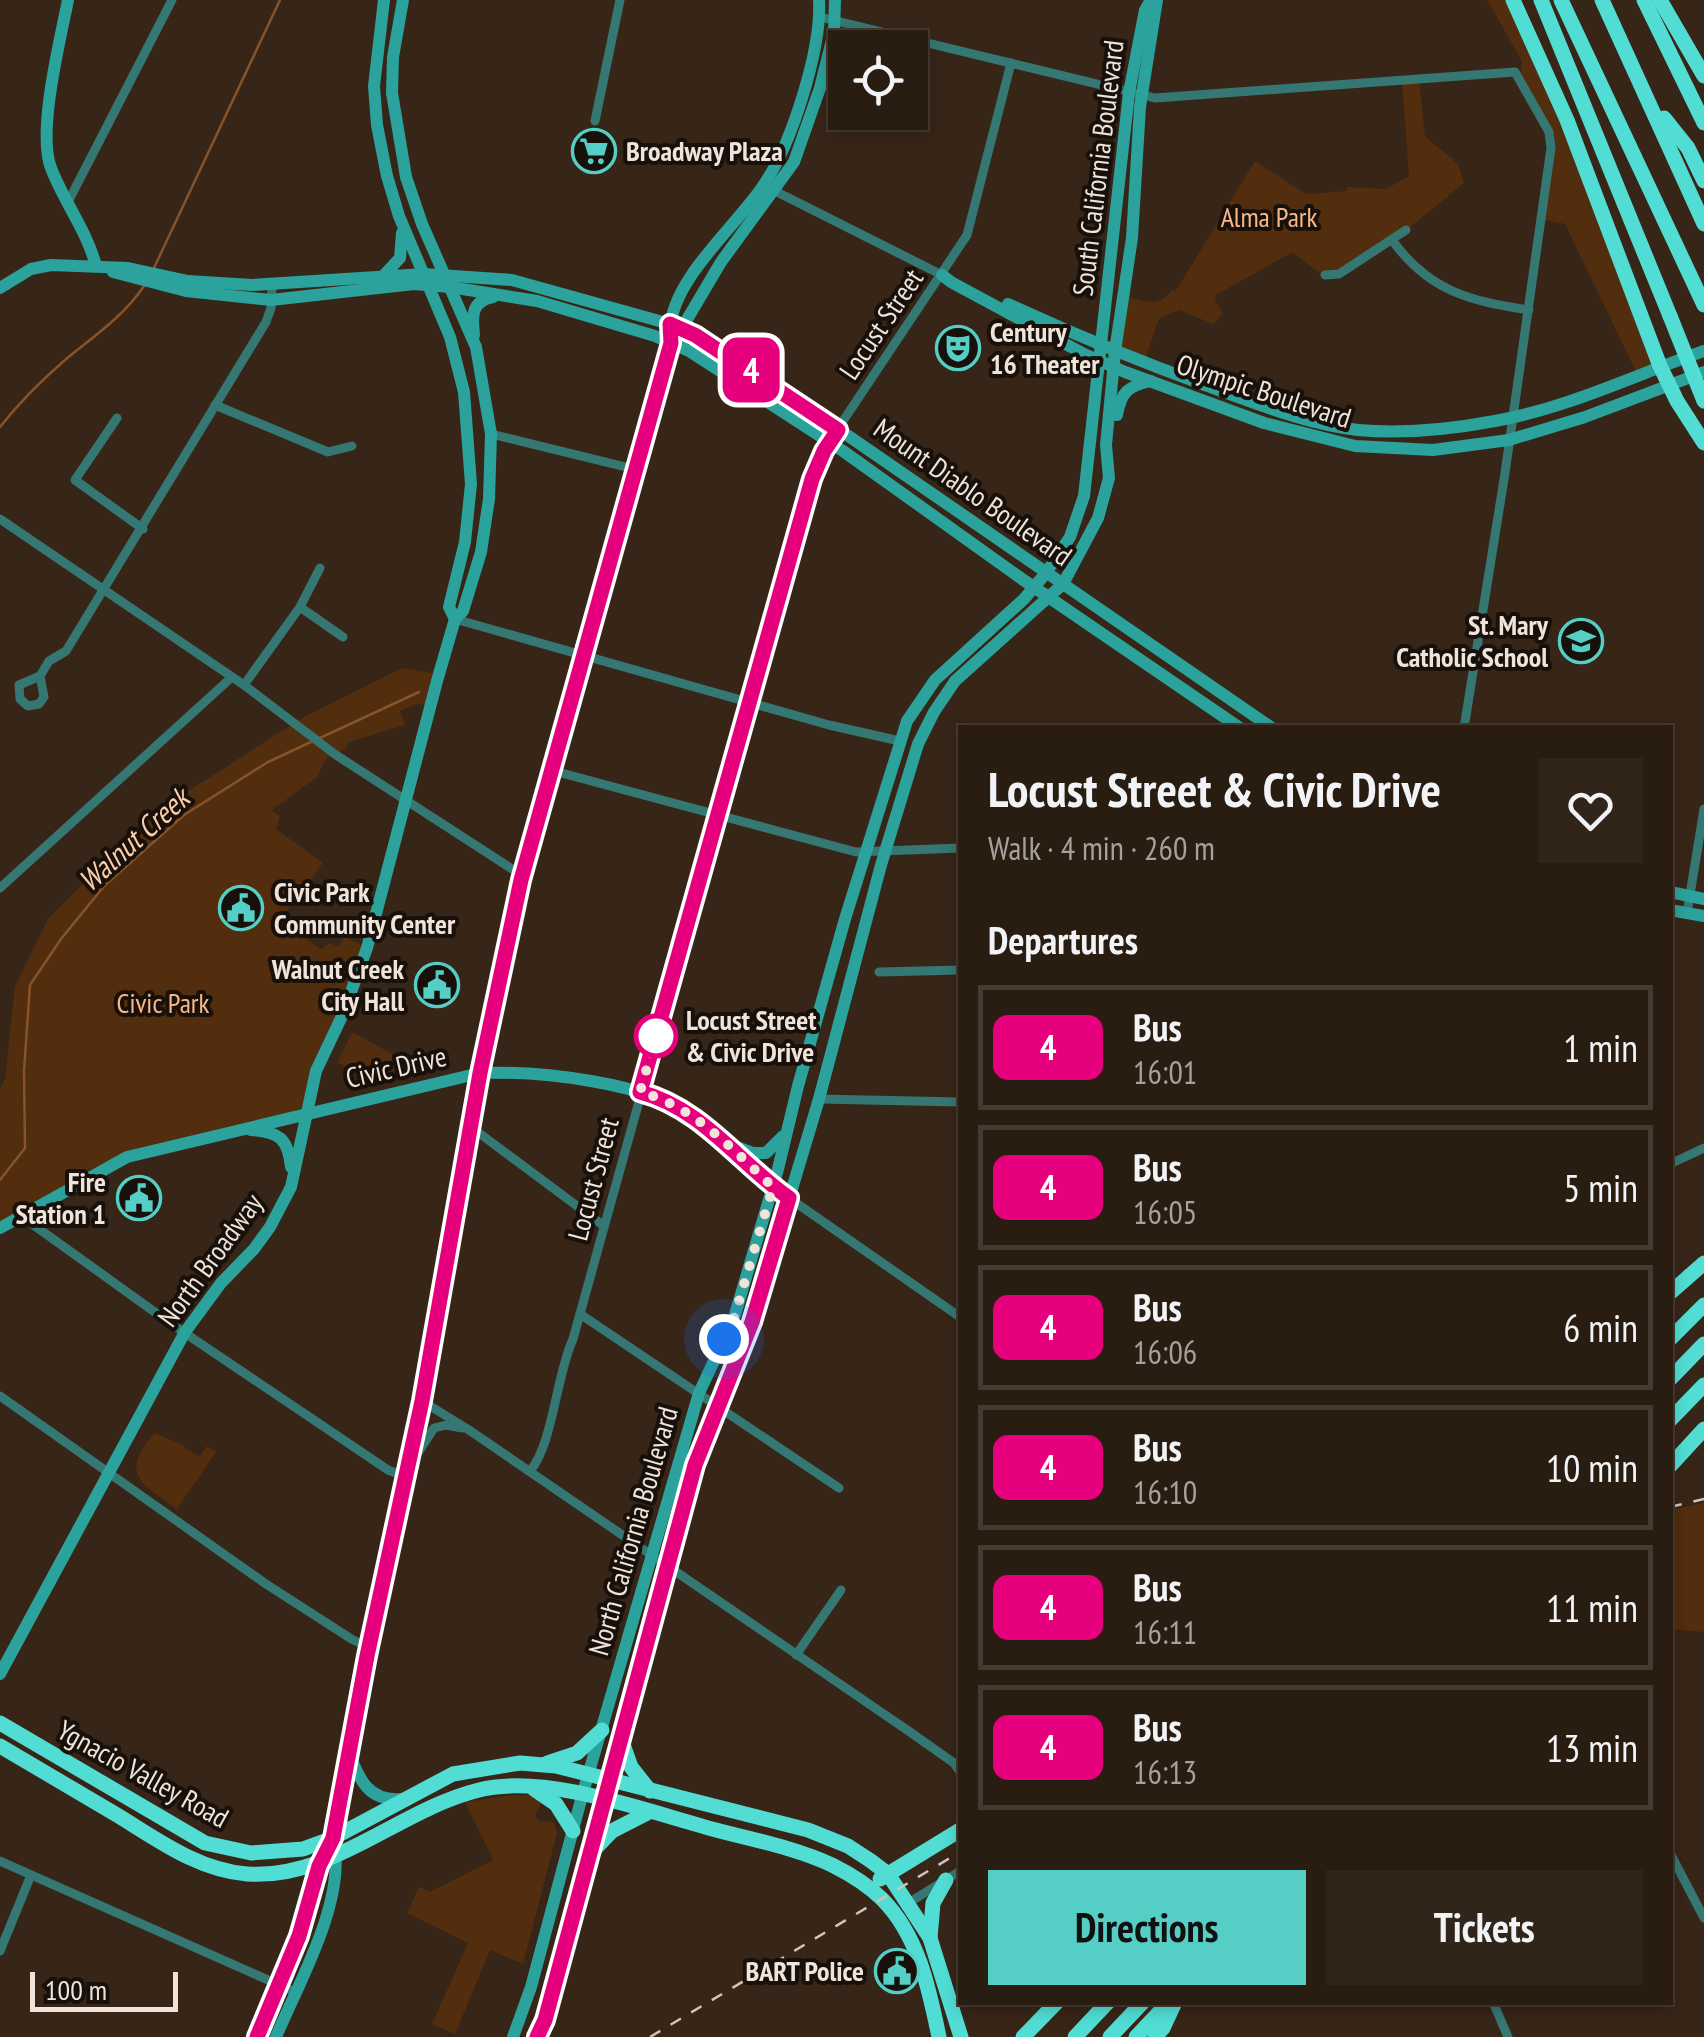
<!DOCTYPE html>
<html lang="en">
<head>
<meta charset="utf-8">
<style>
  :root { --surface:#291c11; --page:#31251a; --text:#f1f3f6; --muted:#a5a19f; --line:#453a31; --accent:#55cec5 }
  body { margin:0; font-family:"PT Sans Narrow",sans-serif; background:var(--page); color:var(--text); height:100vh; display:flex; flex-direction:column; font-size:38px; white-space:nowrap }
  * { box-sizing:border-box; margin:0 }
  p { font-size:32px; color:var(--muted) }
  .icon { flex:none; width:55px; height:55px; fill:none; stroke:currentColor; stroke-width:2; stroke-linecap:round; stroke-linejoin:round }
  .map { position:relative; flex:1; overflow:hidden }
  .side { position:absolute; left:958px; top:725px; width:715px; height:1280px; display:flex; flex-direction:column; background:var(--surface); border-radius:0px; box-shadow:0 5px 15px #0003,0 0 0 2px var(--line) }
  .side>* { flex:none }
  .badge { padding:0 20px; border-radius:15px; font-size:35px; line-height:65px }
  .controls { position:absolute; left:828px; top:30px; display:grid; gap:20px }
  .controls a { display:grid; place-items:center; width:100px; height:100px; border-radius:0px; background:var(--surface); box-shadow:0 5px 15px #0003,0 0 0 2px var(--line); font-size:50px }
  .scale { position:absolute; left:30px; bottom:25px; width:148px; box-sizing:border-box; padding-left:10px; border:5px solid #efe3da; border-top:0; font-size:28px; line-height:35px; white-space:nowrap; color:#efe3da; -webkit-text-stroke:8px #18100a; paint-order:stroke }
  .you { position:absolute; width:50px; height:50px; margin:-25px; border:8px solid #fff; border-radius:50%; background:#1a73e8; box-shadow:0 0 0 15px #1a73e833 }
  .map>.badge { position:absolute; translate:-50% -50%; box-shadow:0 0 0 5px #fff }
  h2 { padding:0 30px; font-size:38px; line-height:90px }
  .round { display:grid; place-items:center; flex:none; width:105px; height:105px; border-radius:0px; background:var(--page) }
  .overview { display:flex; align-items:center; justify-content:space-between; height:170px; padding:0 30px }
  h1 { font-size:48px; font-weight:600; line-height:75px }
  .cta { display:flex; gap:20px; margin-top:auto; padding:20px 30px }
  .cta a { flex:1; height:115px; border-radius:0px; background:var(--accent); color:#111; font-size:40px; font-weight:600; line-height:115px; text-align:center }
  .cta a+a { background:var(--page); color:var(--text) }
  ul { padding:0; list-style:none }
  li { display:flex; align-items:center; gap:30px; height:125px; margin:0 20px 15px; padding:0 10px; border:5px solid var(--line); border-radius:0px }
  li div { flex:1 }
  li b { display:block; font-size:38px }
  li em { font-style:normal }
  li .badge { min-width:110px; font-weight:700; text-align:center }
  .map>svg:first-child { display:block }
</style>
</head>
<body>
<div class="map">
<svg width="1704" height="2037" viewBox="0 0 1704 2037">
  <rect width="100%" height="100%" fill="#372517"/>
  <!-- green -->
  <g fill="#522d0e">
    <polygon points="1487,0 1513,0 1660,366 1638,376 1565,224 1541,219 1549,132 1520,78 1522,61"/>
    <path d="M1419 79 1425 136 1458 164 1464 183C1443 200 1348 282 1325 275 1313 271 1303 258 1291 253L1216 295 1215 299 1223 314 1213 324 1179 310 1159 319 1144 363 1115 351 1123 295C1143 301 1159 309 1172 290L1175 292 1255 161 1306 194 1347 191V187L1386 189 1409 176 1402 81Z"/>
    <polygon points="402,668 439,674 430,706 417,704 400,711 405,725 349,742 345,749 326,759 317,777 272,810 280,817 276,829 323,863 280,920 276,911 272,917 321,949 330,943 339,947 344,936 367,948 307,1112 127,1157 0,1228 0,1088 5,1079 15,986 48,919 151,815 302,718"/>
    <polygon points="352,1032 414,1066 362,1079 358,1071 337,1063"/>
    <path d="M154 1433 181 1444 199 1457 207 1446 216 1452 177 1509C139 1482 120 1474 154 1433Z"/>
    <polygon points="1704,1503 1704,1632 1670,1629 1670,1510"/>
    <polygon points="511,1795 529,1795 543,1800 535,1816 540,1821 554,1822 557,1833 523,1964 490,1950 455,2034 432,2024 468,1943 407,1913 419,1887 430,1892 493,1860 465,1802"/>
  </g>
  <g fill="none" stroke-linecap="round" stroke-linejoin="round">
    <!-- stream -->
    <g stroke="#875329" stroke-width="2.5">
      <polyline points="153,270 280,0"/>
      <path d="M0 427C18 404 42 380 65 360 94 336 123 317 144 286"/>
      <polyline points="320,738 419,692"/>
      <polyline points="0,1180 25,1148 24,1071 30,985 61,939 105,885 184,815 268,762 313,741"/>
    </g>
    <!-- street -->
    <g stroke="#357772" stroke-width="9">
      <polyline points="820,17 1155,98 1515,72 1549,132 1551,148 1505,473 1464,728"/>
      <polyline points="595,121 620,0"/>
      <polyline points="771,189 942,275"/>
      <polyline points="68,202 172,0"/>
      <path d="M1392 240C1429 291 1469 301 1529 310"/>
      <polyline points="1325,275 1339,274 1406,230"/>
      <polyline points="215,405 328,452 352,446"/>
      <polyline points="117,418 75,480 143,529"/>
      <polyline points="491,434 634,469"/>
      <polyline points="0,519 244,685 336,755 523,876"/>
      <polyline points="300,607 343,637"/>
      <polyline points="455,619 829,725 900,741"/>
      <polyline points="40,676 44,697 39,704 28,706 20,699 19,685 40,676 49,661 66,651 266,322 271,308 272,285"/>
      <polyline points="244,685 300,607 320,568"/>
      <polyline points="554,771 856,852 960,848"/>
      <polyline points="0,888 232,677"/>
      <polyline points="1687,913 1704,809"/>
      <polyline points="879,972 960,970"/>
      <polyline points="819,1099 960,1102"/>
      <polyline points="471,1127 604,1226"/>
      <polyline points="1670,1164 1704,1148"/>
      <polyline points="789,1198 960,1317"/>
      <polyline points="21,1216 170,1323 388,1470 404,1476"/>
      <polyline points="580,1314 839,1488"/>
      <polyline points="0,1396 266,1584 353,1640 369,1647 422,1401 480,1073 521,880 671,343"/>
      <polyline points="422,1401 469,1430 910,1732 954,1763 960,1772"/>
      <polyline points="412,1462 434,1428 446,1425 462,1428"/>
      <path d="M530 1471C553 1444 556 1376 573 1339L812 479 829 442 967 235 1011 63"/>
      <polyline points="796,1655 841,1590"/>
      <polyline points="1670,1853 1704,1918"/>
      <polyline points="0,1861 295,1992"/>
      <polyline points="905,1905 960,1871"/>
      <polyline points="0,1951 31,1875"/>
      <polyline points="1493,2002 1508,2037"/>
    </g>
    <!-- secondary -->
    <g stroke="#2ba29b" stroke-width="12">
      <path d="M68 0C60 41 37 132 51 168 64 202 87 231 96 266"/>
      <polyline points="384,0 374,86 377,125 387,176 399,216 450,337 464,392 471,484 465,542 449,607 455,619"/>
      <polyline points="113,272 186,291 271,300 414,284 450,287 537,301 655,336 689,351 843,451 1022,579 1240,728"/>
      <polyline points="384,275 400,258 402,233"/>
      <polyline points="942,275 951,282 1084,354 1125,372 1264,423 1355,446 1433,450 1509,440 1585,417 1704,372"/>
      <polyline points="0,288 31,269 51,265 128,268 188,281 252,285 424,274 512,280 670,324 695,335 789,395 1272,728"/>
      <path d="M1008 304C1073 334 1138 361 1205 385 1255 403 1305 424 1358 430 1402 434 1452 429 1495 421 1568 408 1635 375 1704 351"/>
      <path d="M670 330C672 278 738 225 765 183 792 142 822 48 819 0"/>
      <polyline points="679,333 721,262 794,162 820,88 834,32 835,0"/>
      <path d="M474 335C472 316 471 301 493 297"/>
      <path d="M1117 415C1121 392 1128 386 1151 381"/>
      <polyline points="1670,892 1704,899"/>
      <polyline points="1670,910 1704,916"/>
      <path d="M251 1130C279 1132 288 1138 291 1167"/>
      <polyline points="732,1145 753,1153 766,1153 783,1136"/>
      <path d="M0 1228 127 1157 480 1073C540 1071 648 1082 695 1118 728 1143 755 1175 789 1198"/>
      <polyline points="0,1674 185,1332 221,1283 254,1249 270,1227 291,1187 316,1071 343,1014 367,948 437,681 455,619 463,611 481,552 489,499 491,434 476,347 422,224 406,177 392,93 393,57 403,0"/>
      <path d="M348 1750C359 1778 367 1802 402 1799"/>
      <polyline points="257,2037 299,1936 319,1866 333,1838 369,1647"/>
      <path d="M276 2037C298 1984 342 1908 335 1850"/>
      <polyline points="513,2037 531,1987 582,1796 699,1393 734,1318 778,1169 798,1086 845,919 907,721 935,680 1024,599 1046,573 1070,537 1084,496 1129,93 1145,10 1151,0"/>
      <polyline points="537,2037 545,2020 695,1465 752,1322 819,1099 881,865 918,744 934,712 955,681 1063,584 1098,518 1109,478 1106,445 1115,351 1132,238 1140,107 1157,0"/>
    </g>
    <!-- highway -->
    <g stroke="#51ddd4" stroke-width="15">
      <polyline points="1513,0 1567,120 1660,366 1677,401 1704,443"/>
      <polyline points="1541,0 1670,316"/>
      <polyline points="1561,0 1704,305"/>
      <polyline points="1602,0 1704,224"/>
      <polyline points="1644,0 1704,123"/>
      <polyline points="1660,0 1704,76"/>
      <polyline points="1664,118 1688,148 1704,181"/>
      <polyline points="1670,1293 1704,1263"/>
      <polyline points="1670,1339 1704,1305"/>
      <polyline points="1670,1379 1704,1344"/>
      <polyline points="1670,1420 1704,1385"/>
      <polyline points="1670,1466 1704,1429"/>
      <polyline points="0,1723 205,1843 251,1853 303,1849 333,1838 453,1774 520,1763 556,1766 808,1830 848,1846 871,1861 888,1874 930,1938 961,2037"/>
      <polyline points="620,1736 631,1767 650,1791"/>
      <path d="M0 1746C39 1769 78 1792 117 1815 158 1840 198 1870 247 1874 332 1880 398 1810 479 1790 546 1773 649 1812 716 1830 754 1840 796 1848 832 1865 850 1874 868 1885 882 1899 918 1935 929 1988 939 2037"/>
      <polyline points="547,1763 577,1753 602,1730"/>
      <polyline points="534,1789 556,1804 573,1831"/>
      <polyline points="587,1857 612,1831 649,1812"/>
      <polyline points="880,1879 960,1830"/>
      <polyline points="930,1938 933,1903 946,1880"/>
      <polyline points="1023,2037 1057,2002"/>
      <polyline points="1075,2037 1108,2002"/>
      <polyline points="1110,2037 1143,2002"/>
      <polyline points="1136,2037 1169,2002"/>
      <polyline points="1155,2037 1163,2028 1175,2002"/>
    </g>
    <!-- rail -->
    <g stroke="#d1c4ba" stroke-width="2.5" stroke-dasharray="12 12" stroke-linecap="butt">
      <polyline points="1670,1507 1704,1499"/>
      <polyline points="650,2037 960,1852"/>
    </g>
    <!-- highway-bridge -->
    <polyline stroke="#51ddd4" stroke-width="15" points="1670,316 1704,401"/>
  </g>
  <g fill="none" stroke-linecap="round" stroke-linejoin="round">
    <defs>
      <path id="line" d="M257 2037 299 1936 319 1866 333 1838 367 1656 422 1401 480 1073 521 880 671 343 670 324 695 335 838 430 824 451 812 479 640 1092C702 1108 739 1163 789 1198L752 1322 695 1465 545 2020 537 2037"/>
    </defs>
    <!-- line casing -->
    <use href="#line" stroke="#fff" stroke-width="22"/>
    <!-- line -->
    <use href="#line" stroke="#e6007e" stroke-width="15"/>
    <!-- walk -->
    <path stroke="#efe3da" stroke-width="10" stroke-dasharray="0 18" d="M656 1036 640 1092C694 1106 734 1151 773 1187L734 1318 724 1339"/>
  </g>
  <!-- icons -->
  <defs>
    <symbol id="supermarket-ring" viewBox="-11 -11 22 22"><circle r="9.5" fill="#18100a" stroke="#55cec5" stroke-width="1.5"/><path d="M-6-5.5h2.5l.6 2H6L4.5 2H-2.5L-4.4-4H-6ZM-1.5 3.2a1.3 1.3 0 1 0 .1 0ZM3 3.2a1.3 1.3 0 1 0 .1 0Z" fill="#55cec5"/></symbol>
    <symbol id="theatre-ring" viewBox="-11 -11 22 22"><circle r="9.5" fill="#18100a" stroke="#55cec5" stroke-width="1.5"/><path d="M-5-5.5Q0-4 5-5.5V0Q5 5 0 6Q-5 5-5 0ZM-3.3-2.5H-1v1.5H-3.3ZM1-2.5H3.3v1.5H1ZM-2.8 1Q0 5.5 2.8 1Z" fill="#55cec5"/></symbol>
    <symbol id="school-ring" viewBox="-11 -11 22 22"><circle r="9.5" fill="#18100a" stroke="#55cec5" stroke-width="1.5"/><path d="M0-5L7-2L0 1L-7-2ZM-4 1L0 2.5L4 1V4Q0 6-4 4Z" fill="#55cec5"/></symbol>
    <symbol id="civic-ring" viewBox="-11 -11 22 22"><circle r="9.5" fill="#18100a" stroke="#55cec5" stroke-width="1.5"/><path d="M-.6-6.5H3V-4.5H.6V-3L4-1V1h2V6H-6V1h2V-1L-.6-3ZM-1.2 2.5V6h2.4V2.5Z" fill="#55cec5"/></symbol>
  </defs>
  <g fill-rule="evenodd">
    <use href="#supermarket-ring" x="569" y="126" width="50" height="50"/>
    <use href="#theatre-ring" x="933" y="323" width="50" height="50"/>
    <use href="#school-ring" x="1556" y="616" width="50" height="50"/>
    <use href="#civic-ring" x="216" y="883" width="50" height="50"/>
    <use href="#civic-ring" x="412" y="960" width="50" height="50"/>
    <use href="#civic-ring" x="114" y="1173" width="50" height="50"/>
    <use href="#civic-ring" x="872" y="1946" width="50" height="50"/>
  </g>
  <!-- markers -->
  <circle fill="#fff" stroke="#e6007e" stroke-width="5" cx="656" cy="1036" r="20"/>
  <g text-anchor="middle" stroke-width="8" stroke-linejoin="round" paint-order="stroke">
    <!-- poi labels -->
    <g font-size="28" font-weight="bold" fill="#efe3da" stroke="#18100a" text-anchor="end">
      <text x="626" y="161" text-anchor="start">Broadway Plaza</text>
      <text x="990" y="342" text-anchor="start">Century<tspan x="990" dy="32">16 Theater</tspan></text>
      <text x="1548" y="635">St. Mary<tspan x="1548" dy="32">Catholic School</tspan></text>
      <text x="274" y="902" text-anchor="start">Civic Park<tspan x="274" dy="32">Community Center</tspan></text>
      <text x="404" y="979">Walnut Creek<tspan x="404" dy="32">City Hall</tspan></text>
      <text x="106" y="1192">Fire<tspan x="106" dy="32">Station 1</tspan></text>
      <text x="864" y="1981">BART Police</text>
    </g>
    <!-- street labels -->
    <g font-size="28" fill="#efe3da" stroke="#18100a">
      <text transform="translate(1098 168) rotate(-83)" y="10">South California Boulevard</text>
      <text transform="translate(881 324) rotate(-56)" y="10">Locust Street</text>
      <text transform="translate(1264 391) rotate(18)" y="10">Olympic Boulevard</text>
      <text transform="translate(973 492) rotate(35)" y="10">Mount Diablo Boulevard</text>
      <text transform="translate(396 1067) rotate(-13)" y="10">Civic Drive</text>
      <text transform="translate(593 1179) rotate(-75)" y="10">Locust Street</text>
      <text transform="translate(210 1260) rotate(-54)" y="10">North Broadway</text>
      <text transform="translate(633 1531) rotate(-74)" y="10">North California Boulevard</text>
      <text transform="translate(143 1774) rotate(29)" y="10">Ygnacio Valley Road</text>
    </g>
    <!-- park labels -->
    <g font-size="28" fill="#f7b789" stroke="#18100a">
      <text x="1269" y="227">Alma Park</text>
      <text x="163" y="1013">Civic Park</text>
    </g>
    <!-- stop labels -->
    <g font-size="28" font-weight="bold" fill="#efe3da" stroke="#18100a" text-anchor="start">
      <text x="686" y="1030">Locust Street<tspan x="686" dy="32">&amp; Civic Drive</tspan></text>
    </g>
    <!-- water labels -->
    <g font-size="30" font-style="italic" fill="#fdcca9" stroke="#18100a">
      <text transform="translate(134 840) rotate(-42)" y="10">Walnut Creek</text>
    </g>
  </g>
</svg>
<div class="controls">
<a><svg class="icon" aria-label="locate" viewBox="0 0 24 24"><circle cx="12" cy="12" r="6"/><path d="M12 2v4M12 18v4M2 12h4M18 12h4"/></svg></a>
</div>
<div class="scale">100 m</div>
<div class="you" style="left:724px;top:1339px"></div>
<b class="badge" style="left:751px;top:370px;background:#e6007e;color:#fff">4</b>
<section class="side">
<div class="overview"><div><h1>Locust Street &amp; Civic Drive</h1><p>Walk · 4 min · 260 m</p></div><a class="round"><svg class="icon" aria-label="heart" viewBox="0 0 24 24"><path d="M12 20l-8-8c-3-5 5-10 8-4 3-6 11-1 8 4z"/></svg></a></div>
<h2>Departures</h2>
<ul>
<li><span class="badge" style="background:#e6007e;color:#fff">4</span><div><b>Bus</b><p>16:01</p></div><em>1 min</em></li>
<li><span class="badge" style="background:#e6007e;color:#fff">4</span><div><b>Bus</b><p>16:05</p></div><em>5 min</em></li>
<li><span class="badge" style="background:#e6007e;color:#fff">4</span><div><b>Bus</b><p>16:06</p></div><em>6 min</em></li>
<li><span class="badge" style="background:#e6007e;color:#fff">4</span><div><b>Bus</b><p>16:10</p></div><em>10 min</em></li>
<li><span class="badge" style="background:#e6007e;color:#fff">4</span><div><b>Bus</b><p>16:11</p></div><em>11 min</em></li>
<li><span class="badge" style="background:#e6007e;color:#fff">4</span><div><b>Bus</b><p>16:13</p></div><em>13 min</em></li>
</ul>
<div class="cta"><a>Directions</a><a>Tickets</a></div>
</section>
</div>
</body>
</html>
